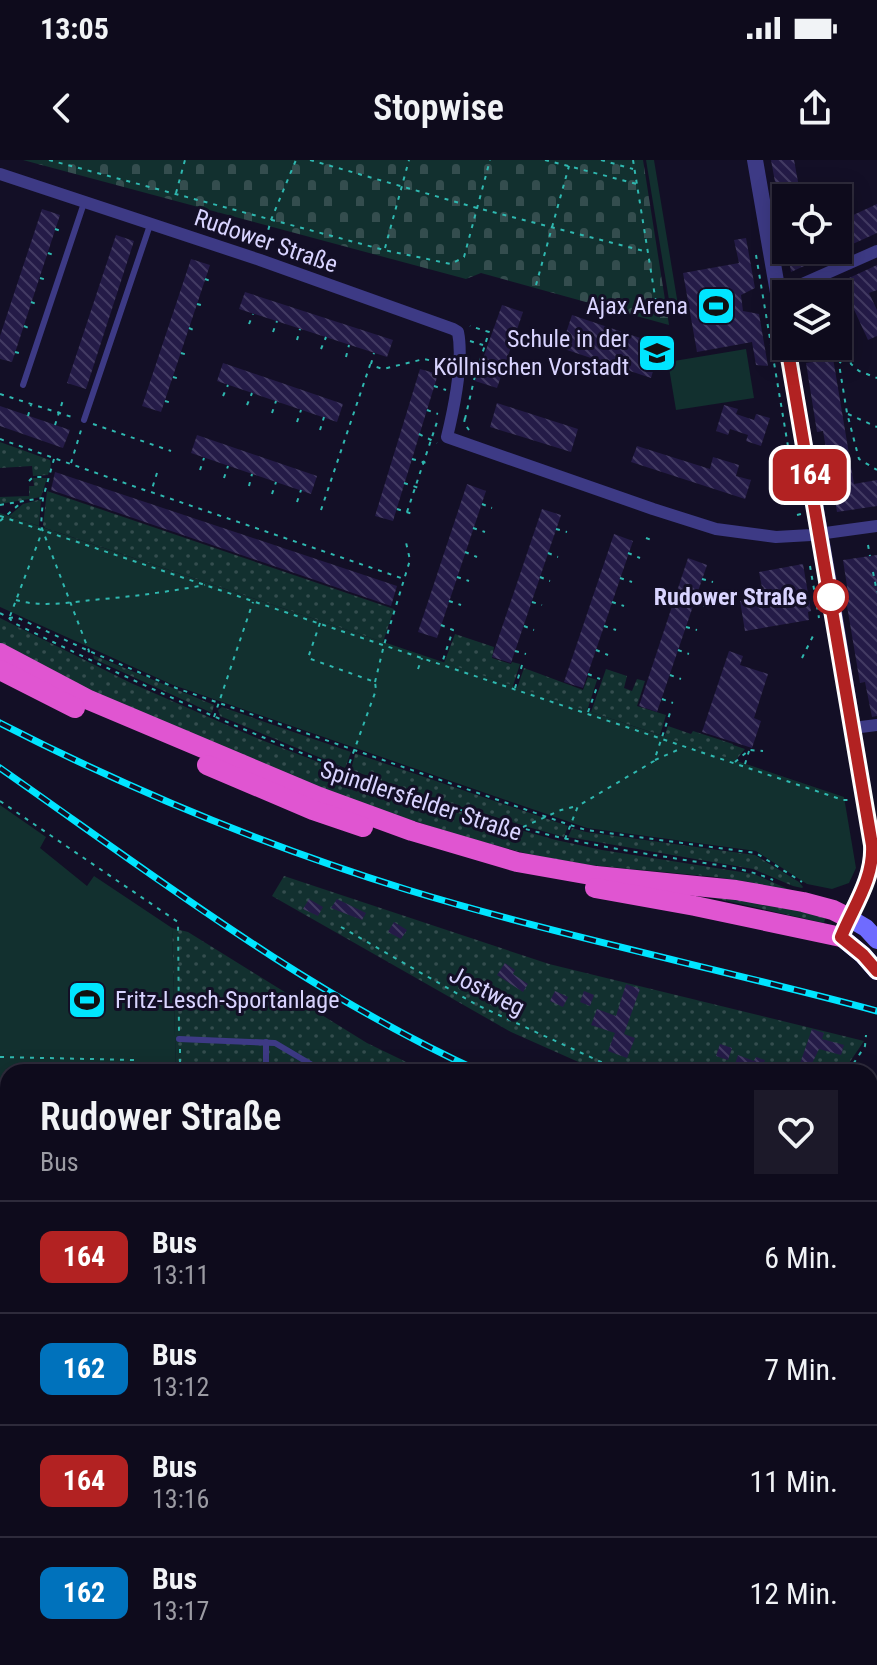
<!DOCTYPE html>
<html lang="de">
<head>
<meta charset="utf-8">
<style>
  :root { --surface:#0e0b1c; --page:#1c1929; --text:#f1f3f6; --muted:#9b9ba3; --line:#2e2b3b }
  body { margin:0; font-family:"Roboto Condensed",sans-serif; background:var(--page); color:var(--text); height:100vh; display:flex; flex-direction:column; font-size:30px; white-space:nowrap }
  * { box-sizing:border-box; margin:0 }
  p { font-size:26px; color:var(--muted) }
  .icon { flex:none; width:44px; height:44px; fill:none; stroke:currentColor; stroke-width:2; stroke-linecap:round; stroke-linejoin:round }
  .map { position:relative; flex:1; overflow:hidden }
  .drawer { position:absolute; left:0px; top:904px; width:878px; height:602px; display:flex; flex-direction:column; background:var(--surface); border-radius:24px 24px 0 0; box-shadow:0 4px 20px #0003,0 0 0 2px var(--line) }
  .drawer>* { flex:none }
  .badge { padding:0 16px; border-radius:12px; font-size:28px; line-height:52px }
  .fabs { position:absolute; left:772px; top:24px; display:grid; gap:16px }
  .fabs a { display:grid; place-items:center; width:80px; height:80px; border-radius:0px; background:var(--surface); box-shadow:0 4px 20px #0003,0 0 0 2px var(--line); font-size:40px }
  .map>.badge { position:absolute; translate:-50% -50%; box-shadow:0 0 0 4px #fff }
  .round { display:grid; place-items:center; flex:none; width:84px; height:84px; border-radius:0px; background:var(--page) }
  .head { display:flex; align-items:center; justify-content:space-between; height:136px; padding:0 40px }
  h1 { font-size:38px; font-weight:600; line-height:60px }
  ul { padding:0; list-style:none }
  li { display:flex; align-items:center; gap:24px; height:112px; padding:0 40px; border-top:2px solid var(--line) }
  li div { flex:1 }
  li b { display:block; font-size:30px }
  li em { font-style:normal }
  li .badge { min-width:88px; font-weight:700; text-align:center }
  .status { display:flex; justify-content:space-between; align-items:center; height:56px; padding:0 40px; background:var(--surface); direction:ltr }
  .status svg { height:22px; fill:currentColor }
  header { display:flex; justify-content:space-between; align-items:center; height:104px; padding:0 40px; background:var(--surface); font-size:36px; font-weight:600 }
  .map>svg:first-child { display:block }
</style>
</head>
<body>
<div class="status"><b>13:05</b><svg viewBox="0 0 49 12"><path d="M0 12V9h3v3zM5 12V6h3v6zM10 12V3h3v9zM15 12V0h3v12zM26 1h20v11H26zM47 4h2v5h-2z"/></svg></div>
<header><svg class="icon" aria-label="back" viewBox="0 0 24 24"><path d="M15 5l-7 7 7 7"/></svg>Stopwise<svg class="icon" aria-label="share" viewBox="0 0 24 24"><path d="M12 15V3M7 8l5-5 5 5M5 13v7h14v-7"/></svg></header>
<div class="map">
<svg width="877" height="1505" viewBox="0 0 877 1505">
  <defs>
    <pattern id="grass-dots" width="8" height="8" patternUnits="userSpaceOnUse" patternTransform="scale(2)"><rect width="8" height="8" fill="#12302f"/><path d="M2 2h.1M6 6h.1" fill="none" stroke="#344d4e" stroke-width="1.8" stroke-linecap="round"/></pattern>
    <pattern id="cemetery-stones" width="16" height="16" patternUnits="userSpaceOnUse" patternTransform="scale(2)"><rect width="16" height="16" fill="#12302f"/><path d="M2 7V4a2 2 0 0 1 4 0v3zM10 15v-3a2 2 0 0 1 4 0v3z" fill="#344d4e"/></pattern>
    <pattern id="building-back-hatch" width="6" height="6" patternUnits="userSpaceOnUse" patternTransform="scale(2)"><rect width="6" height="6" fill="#241b47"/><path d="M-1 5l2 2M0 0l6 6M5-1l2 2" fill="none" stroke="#433b63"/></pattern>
  </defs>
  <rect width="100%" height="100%" fill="#130f26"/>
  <!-- grass -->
  <g fill="url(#grass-dots)">
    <polygon points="0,282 50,300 51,305 48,315 33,316 32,306 0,308"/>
    <polygon points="33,318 47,318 41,337 0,344 0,337 29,336 29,326 34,326"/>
    <polygon points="47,331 394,449 383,482 45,368 43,365"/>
    <polygon points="38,340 41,341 39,366 9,356 23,344"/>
    <polygon points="0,458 131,523 259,579 367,621 495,663 556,680 602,690 754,714 799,734 749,722 716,717 589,705 532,695 465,677 341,638 171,569 0,487"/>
    <polygon points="455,474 494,487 492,498 511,504 512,502 520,504 513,526 444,503"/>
    <polygon points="93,495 214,545 212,553 94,499"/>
    <polygon points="524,508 583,530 588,517 597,520 587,551 517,528"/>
    <polygon points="606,509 627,516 624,528 632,531 637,519 645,521 637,546 666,555 660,575 591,552"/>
    <polygon points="222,547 351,592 346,606 345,608 220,556 218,550"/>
    <polygon points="668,566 691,574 693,571 733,584 733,585 745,589 735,601 664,577"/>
    <path d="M355 594H357L568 666 564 677C492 657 421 635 351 610Z"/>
    <polygon points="572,668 586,672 755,695 799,722 803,727 802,728 793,726 753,709 568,677"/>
    <polygon points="284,716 549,804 864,881 843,912 601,912 511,872 272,736"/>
    <polygon points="666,730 742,737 826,755 824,763 714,738"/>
    <polygon points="172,768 188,772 367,883 427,912 176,912"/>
  </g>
  <!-- cemetery -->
  <polygon fill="url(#cemetery-stones)" points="23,0 643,0 669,165 481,113 466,119"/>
  <!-- park -->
  <g fill="#12302f">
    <polygon points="646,0 654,0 679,151 671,152"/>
    <polygon points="746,189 754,238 676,250 668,202"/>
    <polygon points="0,353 844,637 856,708 849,723 832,729 807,724 756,691 587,668 173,525 0,447"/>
    <polygon points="0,645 46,677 40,688 87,726 94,716 172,768 176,912 8,912 8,1123 0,1125"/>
    <polygon points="464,1498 526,1498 525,1503 464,1504"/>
  </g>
  <!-- building -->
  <g fill="url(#building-back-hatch)">
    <polygon points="771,0 794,0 801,38 778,38"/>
    <polygon points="877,44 877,73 791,112 787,90 838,90 838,66 851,60 849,57"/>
    <polygon points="42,49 60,55 12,202 0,199 0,176"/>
    <polygon points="116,75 134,81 86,229 67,223"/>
    <polygon points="746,78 755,128 741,135 743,151 759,154 768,206 756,205 752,182 697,192 683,113 739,103 734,80"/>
    <polygon points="191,99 210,105 161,252 142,246"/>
    <polygon points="877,105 877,130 869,133 877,150 877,176 868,180 845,130 853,126 849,118"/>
    <polygon points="245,132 393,180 387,197 239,149"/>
    <polygon points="502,145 523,152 497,228 475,221"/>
    <polygon points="572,155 661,185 651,218 561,188"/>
    <polygon points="809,186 831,186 854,324 877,320 877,346 837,352 823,271 817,272 806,203 812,202"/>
    <polygon points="223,203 343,244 337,262 217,221"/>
    <polygon points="420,209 438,214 393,361 375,356"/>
    <polygon points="497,243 578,269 571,292 490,267"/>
    <polygon points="724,245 738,249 736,254 754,260 756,254 770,258 761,286 746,281 748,275 730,269 728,275 716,271"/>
    <polygon points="0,246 70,270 63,288 0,266"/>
    <polygon points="197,275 317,316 311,334 191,293"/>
    <polygon points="637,286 710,309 713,297 739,305 736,316 751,320 745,339 631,302"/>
    <polygon points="55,312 397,426 391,446 51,330"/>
    <polygon points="467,324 486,331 437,478 418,472"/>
    <polygon points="542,349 561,355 511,503 492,497"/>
    <polygon points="614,374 633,381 583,528 564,522"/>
    <polygon points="877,395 877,556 872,557 865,522 860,523 846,440 849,439 843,400"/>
    <polygon points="688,398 707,405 657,552 639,546"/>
    <polygon points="803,404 811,451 808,452 809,460 745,471 740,441 764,437 759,412"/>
    <polygon points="729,491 743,496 740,505 768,514 754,558 761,561 752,588 702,572"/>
    <polygon points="309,739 323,747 318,756 303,749"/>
    <polygon points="337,739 366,753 362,760 331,748"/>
    <polygon points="394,762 407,770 401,779 388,772"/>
    <polygon points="505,803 515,810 513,814 528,824 523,832 497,815"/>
    <polygon points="626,824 640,829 624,874 635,878 627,898 608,891 615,873 591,865 597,849 616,856"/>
    <polygon points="555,831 568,837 563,847 550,841"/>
    <polygon points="584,831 594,835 590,846 580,842"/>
    <polygon points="812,869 824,873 822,879 844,885 841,895 819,889 808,912 797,912"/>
    <polygon points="720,884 732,888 728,900 716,896"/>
    <polygon points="738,895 754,901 756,897 765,900 760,912 735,904"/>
  </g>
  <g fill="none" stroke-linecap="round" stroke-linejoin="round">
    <!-- path -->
    <g stroke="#2fb8b0" stroke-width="2" stroke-dasharray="4 6" stroke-linecap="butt">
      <polyline points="49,0 384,90 451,104 464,97 490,0"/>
      <polyline points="310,0 477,48 648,92"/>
      <polyline points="545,0 637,24"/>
      <polyline points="601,0 633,9"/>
      <polyline points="633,0 658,155"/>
      <polyline points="176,33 185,0"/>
      <polyline points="55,69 64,72"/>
      <polyline points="385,88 409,0"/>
      <polyline points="263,89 271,60 296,0"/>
      <polyline points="48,93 56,96"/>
      <polyline points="756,95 796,334 798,336"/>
      <polyline points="40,118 47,120"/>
      <polyline points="205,119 213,122"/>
      <polyline points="830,124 833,134"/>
      <polyline points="536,125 569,6"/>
      <polyline points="31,142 39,145"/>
      <polyline points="197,144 205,146"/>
      <polyline points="838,154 851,204 859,211 877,218"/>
      <polyline points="249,164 253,154"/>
      <polyline points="24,166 31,169"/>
      <polyline points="189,168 196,171"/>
      <polyline points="273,172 277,161"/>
      <polyline points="297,180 300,169"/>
      <polyline points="470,181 483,185"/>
      <polyline points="836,186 839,203"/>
      <polyline points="321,189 326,177"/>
      <polyline points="15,192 23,194"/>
      <polyline points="848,192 839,204 847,253 859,299 877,310"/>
      <polyline points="181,193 188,195"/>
      <polyline points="346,197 349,185"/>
      <polyline points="371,204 374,193"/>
      <polyline points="173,217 180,219"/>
      <polyline points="434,226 446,230"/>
      <polyline points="0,234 75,258"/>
      <polyline points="223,236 228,225"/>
      <polyline points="165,241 172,243"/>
      <polyline points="247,245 252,233"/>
      <polyline points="427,250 438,254"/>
      <polyline points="272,253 276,241"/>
      <polyline points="848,254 877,267"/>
      <polyline points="28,256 31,245"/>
      <polyline points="465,258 464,263 469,270"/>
      <polyline points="465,259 474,220 489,172 470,166"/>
      <polyline points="297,262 301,250"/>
      <polyline points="93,264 171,291"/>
      <polyline points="55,265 63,240"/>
      <polyline points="320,270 324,257"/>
      <polyline points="419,274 437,283"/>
      <polyline points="0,279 150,332"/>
      <polyline points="54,299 43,338 41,366 89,491 86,498"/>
      <polyline points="412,299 430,304"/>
      <polyline points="71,303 82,267"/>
      <polyline points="200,310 204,298"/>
      <polyline points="157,313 151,332 404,419"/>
      <polyline points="224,318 228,306"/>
      <polyline points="29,321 33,317 46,317"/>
      <polyline points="404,323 422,329"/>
      <polyline points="249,326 252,314"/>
      <polyline points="272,334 276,322"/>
      <polyline points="297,342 301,330"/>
      <polyline points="482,344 492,348"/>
      <polyline points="0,345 42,338"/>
      <polyline points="397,349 413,354"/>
      <polyline points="321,350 370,205 383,209 424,199 446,204"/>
      <polyline points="407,352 437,262"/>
      <polyline points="797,355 801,354"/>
      <polyline points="0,356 843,640 849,640"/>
      <polyline points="0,361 23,341"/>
      <polyline points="473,368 485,372"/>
      <polyline points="556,369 567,372"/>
      <polyline points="646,378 654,381"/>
      <polyline points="868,385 870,396"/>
      <polyline points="465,392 477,397"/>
      <polyline points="548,393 558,397"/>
      <polyline points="628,393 640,398"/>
      <polyline points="810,406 819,458"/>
      <polyline points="873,412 877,432"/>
      <polyline points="457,417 469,421"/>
      <polyline points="540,417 550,421"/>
      <polyline points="620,418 632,422"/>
      <polyline points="702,419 713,422"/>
      <path d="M16 440C39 447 67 443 91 440 130 437 167 432 205 425"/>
      <polyline points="449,441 461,445"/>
      <polyline points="532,442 542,445"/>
      <polyline points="612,442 624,446"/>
      <polyline points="694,442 705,446"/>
      <path d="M0 453 9 458 14 463C177 543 343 618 518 667 569 681 621 690 673 698 706 704 741 706 773 720"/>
      <polyline points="10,456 42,372"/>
      <polyline points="9,458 16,457 89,491 176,528 570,665 586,670 756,693 802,722"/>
      <polyline points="320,463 308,498 375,522 376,530 347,610"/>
      <polyline points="441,465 453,470 442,503"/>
      <polyline points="524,466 534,470"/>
      <polyline points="604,466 616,470"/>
      <polyline points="686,467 697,470"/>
      <polyline points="596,490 608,495"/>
      <polyline points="678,490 689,494"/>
      <polyline points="515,491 526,494"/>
      <polyline points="802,498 815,472"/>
      <polyline points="418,509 422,498"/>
      <polyline points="588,514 600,519"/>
      <polyline points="670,515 681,519"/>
      <polyline points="375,522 384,485 410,400 405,378"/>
      <polyline points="515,528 523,502"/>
      <polyline points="662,539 673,543"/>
      <polyline points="588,552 597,527"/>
      <polyline points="214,557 253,442"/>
      <polyline points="655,600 682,588"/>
      <polyline points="735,602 749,590 763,591"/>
      <polyline points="745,604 749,591"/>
      <polyline points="0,641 178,762 179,871"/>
      <polyline points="523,667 561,650 577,646"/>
      <polyline points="565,679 578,646 654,601 670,553"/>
      <polyline points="341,767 477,845 623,912"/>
      <polyline points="180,889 180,912"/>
      <polyline points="0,897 134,900"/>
      <polyline points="848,912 865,886 866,875"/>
      <polyline points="870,927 877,934"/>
      <polyline points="870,1137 877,1137"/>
      <polyline points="870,1167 877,1169"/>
      <polyline points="0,1223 8,1221"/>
      <polyline points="870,1248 877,1251"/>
      <polyline points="870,1280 870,1300"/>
      <polyline points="870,1493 877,1493"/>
      <polyline points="0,1499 85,1499 85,1505"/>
      <polyline points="834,1505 834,1498"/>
    </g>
    <!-- service -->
    <g stroke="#3d3a85" stroke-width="6">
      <polyline points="23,225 84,43"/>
      <polyline points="84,260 150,65"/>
      <polyline points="179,879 275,883 324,912"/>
      <polyline points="266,912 266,882"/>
      <polyline points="0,1136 8,1133"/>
    </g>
    <!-- minor -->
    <g stroke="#3d3a85" stroke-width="12">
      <path d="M0 14 260 100 453 169 458 172C464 202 454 248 447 277L653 349 716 369 776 377 811 375 877 366"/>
      <polyline points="778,130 791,129 877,91"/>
      <polyline points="853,568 877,565"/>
      <polyline points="870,1208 877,1210"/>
      <polyline points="0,1311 8,1309"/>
      <polyline points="870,1442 877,1442"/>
      <polyline points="0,1456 8,1456"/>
      <polyline points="133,1505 133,1498"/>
      <polyline points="543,1505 544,1498"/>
      <polyline points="740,1505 741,1498"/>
    </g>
    <!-- tertiary -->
    <g stroke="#3d3a85" stroke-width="16">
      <polyline points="755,0 786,179"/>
      <path d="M787 186 832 440 872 685C873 717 856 740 844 769"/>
    </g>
    <!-- secondary -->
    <g stroke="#6f6bff" stroke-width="18">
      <polyline points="849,758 866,768 877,780"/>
      <polyline points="841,777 863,795 877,811"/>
    </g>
    <!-- trunk -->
    <g stroke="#e055d1" stroke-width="20">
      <polyline points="0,493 89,540 319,637 412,671 517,702 596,716 736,730 803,742 833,750 849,758"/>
      <polyline points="0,510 75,548"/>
      <polyline points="207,605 313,650 363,667"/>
      <polyline points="595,728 695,746 841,777"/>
    </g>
    <defs>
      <g id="rail">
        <path d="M0 563C131 630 268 687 408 730 563 777 721 809 877 851"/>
        <path d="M0 608C156 717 307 833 481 912"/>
        <polyline points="870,1045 877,1047"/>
      </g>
    </defs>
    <!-- rail casing -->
    <use href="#rail" stroke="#00e5ff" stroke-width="7"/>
    <!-- rail -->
    <use href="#rail" stroke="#130f26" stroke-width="4" stroke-dasharray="12" stroke-linecap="butt"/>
  </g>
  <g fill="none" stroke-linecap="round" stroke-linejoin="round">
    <defs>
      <path id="line" d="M787 186 872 685C874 719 853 747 841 777L863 795 877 811"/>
    </defs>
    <!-- line casing -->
    <use href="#line" stroke="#fff" stroke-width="18"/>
    <!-- line -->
    <use href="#line" stroke="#b22222" stroke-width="12"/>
  </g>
  <!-- icons -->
  <defs>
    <symbol id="stadium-square" viewBox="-11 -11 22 22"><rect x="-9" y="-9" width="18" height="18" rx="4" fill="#00e5ff" stroke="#130f26"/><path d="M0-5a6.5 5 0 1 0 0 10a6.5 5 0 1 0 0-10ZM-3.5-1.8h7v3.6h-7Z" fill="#111"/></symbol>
    <symbol id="school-square" viewBox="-11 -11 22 22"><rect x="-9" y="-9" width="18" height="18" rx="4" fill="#00e5ff" stroke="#130f26"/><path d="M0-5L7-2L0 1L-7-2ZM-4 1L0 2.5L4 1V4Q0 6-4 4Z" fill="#111"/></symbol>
  </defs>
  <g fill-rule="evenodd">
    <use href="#stadium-square" x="694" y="124" width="44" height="44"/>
    <use href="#school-square" x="635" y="171" width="44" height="44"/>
    <use href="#stadium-square" x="65" y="818" width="44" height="44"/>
  </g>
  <!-- markers -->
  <circle fill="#fff" stroke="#b22222" stroke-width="4" cx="831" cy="437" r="16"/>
  <g text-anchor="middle" stroke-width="6" stroke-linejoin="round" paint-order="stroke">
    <!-- street labels -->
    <g font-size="24" fill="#d9d4ff" stroke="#130f26">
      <text transform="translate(266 81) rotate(19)" y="8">Rudower Straße</text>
      <text transform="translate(421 641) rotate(18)" y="8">Spindlersfelder Straße</text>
      <text transform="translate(487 831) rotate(27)" y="8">Jostweg</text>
    </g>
    <!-- poi labels -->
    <g font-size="24" fill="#d9d4ff" stroke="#130f26" text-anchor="end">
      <text x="688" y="154">Ajax Arena</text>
      <text x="629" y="187">Schule in der<tspan x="629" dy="28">Köllnischen Vorstadt</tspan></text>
      <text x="115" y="848" text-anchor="start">Fritz-Lesch-Sportanlage</text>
    </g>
    <!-- stop labels -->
    <g font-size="24" font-weight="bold" fill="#d9d4ff" stroke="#130f26" text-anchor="end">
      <text x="807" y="445">Rudower Straße</text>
    </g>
  </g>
</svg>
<div class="fabs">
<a><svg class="icon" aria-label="locate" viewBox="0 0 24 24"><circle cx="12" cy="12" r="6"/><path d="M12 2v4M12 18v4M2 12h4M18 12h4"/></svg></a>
<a><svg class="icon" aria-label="layers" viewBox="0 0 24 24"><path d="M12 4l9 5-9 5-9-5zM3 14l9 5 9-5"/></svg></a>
</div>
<b class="badge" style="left:810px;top:315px;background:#b22222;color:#fff">164</b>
<section class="drawer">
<div class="head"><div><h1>Rudower Straße</h1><p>Bus</p></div><a class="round"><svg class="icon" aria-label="heart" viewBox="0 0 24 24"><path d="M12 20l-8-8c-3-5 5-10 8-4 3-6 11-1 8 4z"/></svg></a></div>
<ul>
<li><span class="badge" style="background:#b22222;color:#fff">164</span><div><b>Bus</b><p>13:11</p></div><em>6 Min.</em></li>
<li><span class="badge" style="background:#0072bc;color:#fff">162</span><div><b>Bus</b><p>13:12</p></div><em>7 Min.</em></li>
<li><span class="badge" style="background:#b22222;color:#fff">164</span><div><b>Bus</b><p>13:16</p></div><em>11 Min.</em></li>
<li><span class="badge" style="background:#0072bc;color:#fff">162</span><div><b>Bus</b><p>13:17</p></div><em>12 Min.</em></li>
</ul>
</section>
</div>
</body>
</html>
